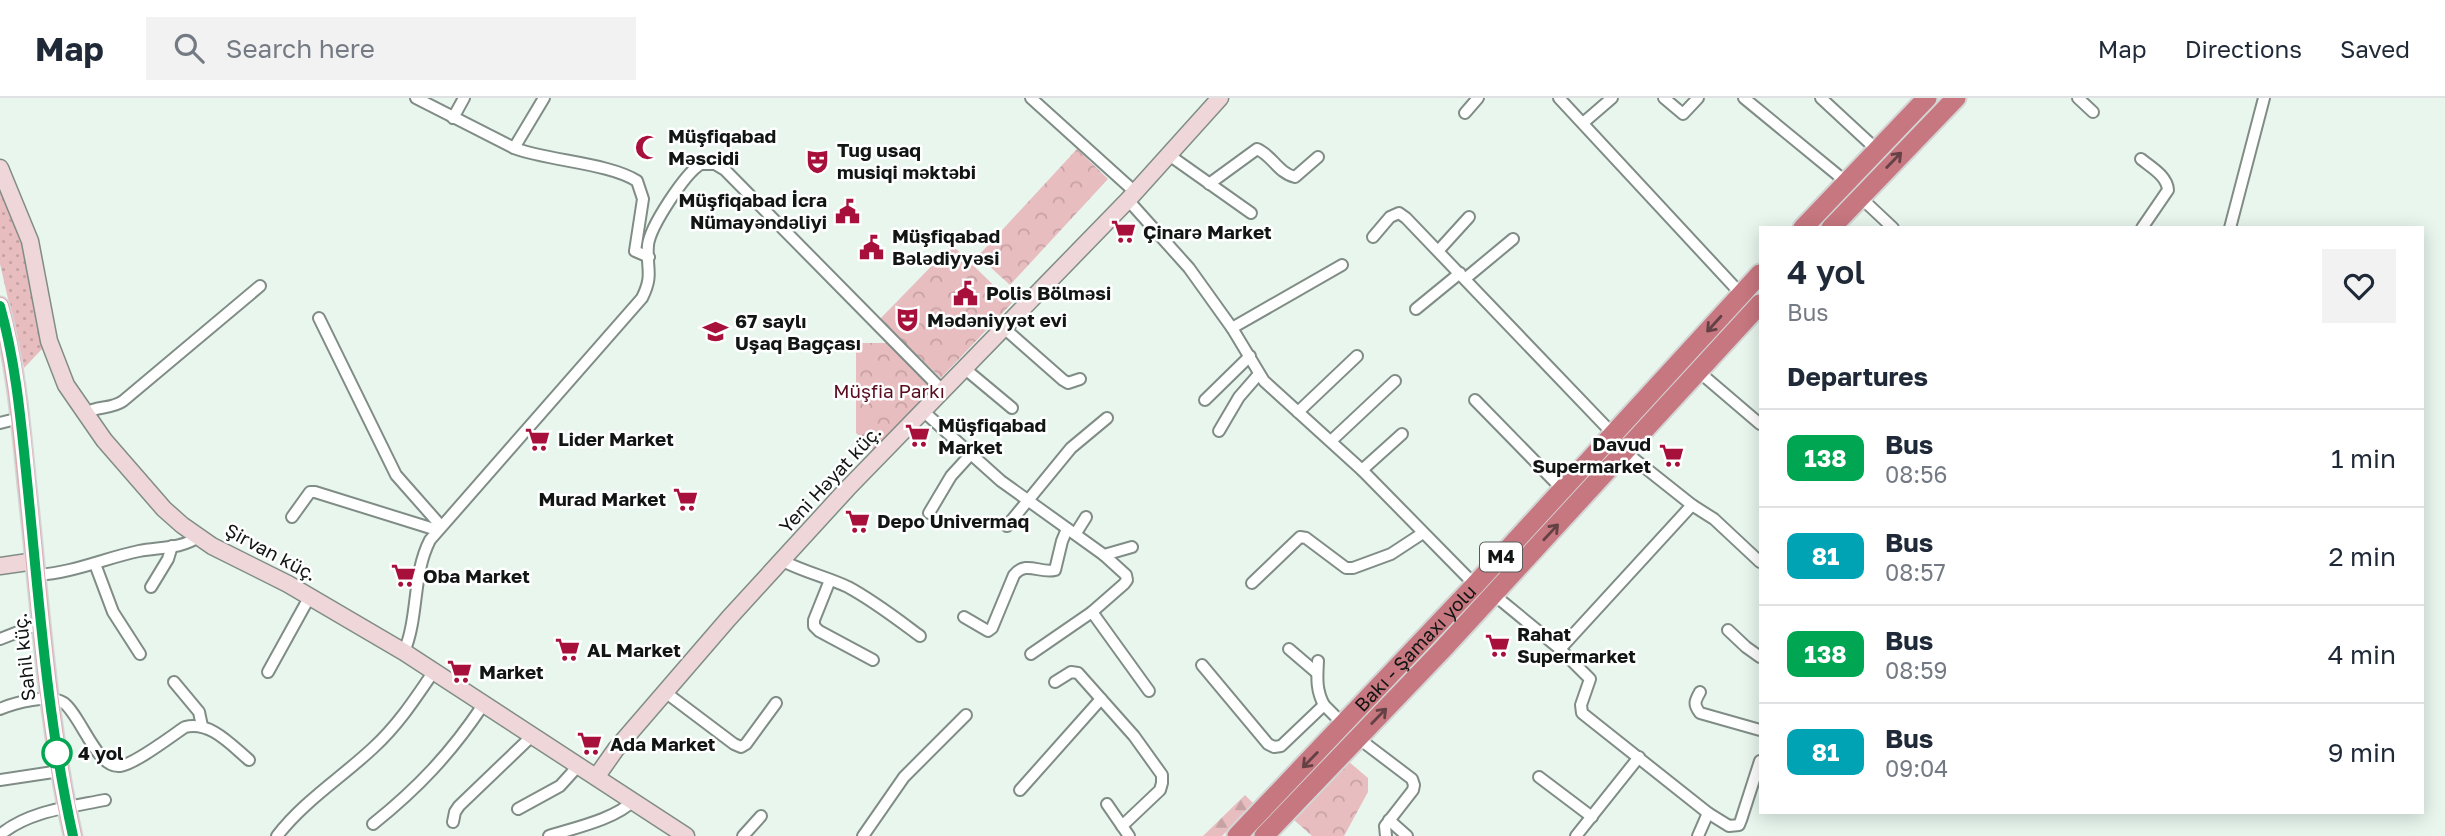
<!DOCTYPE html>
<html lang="en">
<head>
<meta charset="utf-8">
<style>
  :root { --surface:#fff; --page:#f2f2f3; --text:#1f2937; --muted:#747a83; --line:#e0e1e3 }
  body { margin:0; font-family:"Golos Text",sans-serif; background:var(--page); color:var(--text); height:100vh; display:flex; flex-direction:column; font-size:26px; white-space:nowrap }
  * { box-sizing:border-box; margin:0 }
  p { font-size:23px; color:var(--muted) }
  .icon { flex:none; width:38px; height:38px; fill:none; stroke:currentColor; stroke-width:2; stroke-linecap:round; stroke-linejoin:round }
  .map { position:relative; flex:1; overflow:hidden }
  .panel { position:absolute; left:1759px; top:128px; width:665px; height:588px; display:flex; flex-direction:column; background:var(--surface); border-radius:0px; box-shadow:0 4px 18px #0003 }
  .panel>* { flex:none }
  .badge { padding:0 14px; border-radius:10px; font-size:24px; line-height:46px }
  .map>.badge { position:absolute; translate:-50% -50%; box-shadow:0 0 0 4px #fff }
  h2 { padding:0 28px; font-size:26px; line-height:63px }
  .round { display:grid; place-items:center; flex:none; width:74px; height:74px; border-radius:0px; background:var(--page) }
  .overview { display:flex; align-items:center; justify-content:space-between; height:119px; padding:0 28px }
  h1 { font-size:33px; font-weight:600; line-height:52px }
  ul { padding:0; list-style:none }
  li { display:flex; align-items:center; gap:21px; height:98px; padding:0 28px; border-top:2px solid var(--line) }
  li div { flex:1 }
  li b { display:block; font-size:26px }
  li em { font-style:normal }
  li .badge { min-width:77px; font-weight:700; text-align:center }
  header { display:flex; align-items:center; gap:42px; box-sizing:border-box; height:98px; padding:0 35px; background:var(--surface); border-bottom:2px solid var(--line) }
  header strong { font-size:33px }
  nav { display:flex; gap:38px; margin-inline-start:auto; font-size:24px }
  .search { width:490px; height:63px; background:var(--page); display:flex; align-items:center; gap:18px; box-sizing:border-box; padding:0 24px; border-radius:0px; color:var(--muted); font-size:26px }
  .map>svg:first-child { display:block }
</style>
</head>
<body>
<header>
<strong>Map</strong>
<div class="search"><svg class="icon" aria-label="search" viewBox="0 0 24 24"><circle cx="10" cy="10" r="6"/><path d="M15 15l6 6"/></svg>Search here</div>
<nav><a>Map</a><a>Directions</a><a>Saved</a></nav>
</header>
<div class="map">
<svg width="2445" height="738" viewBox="0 0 2445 738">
  <defs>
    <pattern id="grass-dots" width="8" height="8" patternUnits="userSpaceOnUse" patternTransform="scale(1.75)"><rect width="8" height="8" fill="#e8bdc0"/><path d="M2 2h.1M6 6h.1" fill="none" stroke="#c6a2a4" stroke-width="1.8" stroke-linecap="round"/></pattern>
    <pattern id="forest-firs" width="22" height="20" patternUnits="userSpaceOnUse" patternTransform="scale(1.75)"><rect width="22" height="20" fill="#e8bdc0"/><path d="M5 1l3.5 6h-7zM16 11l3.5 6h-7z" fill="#c6a2a4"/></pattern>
    <pattern id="park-crowns" width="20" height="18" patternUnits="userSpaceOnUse" patternTransform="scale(1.75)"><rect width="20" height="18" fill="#e8bdc0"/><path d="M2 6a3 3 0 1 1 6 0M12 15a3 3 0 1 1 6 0" fill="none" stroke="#c6a2a4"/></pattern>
  </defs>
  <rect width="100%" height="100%" fill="#e8f6ee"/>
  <!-- grass -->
  <polygon fill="url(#grass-dots)" points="0,90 27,161 43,250 24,270 0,166"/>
  <!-- forest -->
  <polygon fill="url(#forest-firs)" points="1245,697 1254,706 1222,738 1203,738"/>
  <!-- park -->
  <g fill="url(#park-crowns)">
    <polygon points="1077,51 1108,81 1010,187 978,158"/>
    <polygon points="952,147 1012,205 941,280 880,221"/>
    <polygon points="856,245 888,245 936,290 876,354 856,335"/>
    <polygon points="1348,663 1368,680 1368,694 1344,738 1312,738 1294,722"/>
  </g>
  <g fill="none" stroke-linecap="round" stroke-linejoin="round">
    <defs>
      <g id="street">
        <path d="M416 0 514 50C549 63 609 65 637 83L643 101 635 153 649 159"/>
        <polyline points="1031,0 1135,94"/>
        <polyline points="1559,0 1741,196"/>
        <polyline points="1664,0 1683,16 1698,0"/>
        <polyline points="1744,0 1845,83"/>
        <polyline points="1821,0 1876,51"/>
        <polyline points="2078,0 2093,14"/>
        <polyline points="1465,15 1478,0"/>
        <polyline points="453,20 464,0"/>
        <polyline points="1583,25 1612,0"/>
        <polyline points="514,50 544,0"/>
        <polyline points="1169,57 1251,115"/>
        <path d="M2141 61C2152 70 2167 78 2168 92L2142 130"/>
        <path d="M1209 86 1257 51C1272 57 1278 75 1295 79L1318 59"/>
        <polyline points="1859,98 1893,130"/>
        <polyline points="1128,102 1189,170 1232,230 1264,283 1362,372 1475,487"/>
        <polyline points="2230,130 2264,0"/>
        <polyline points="1373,139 1390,119 1399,115 1406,120 1613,336"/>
        <polyline points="1439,152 1469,119"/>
        <polyline points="1466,180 1513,141"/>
        <polyline points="1416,211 1460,175"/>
        <polyline points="319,220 396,377 441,428"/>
        <polyline points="1004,230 1063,282 1068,285 1080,281"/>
        <polyline points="1232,230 1342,167"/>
        <polyline points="964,270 1012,310"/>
        <polyline points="1698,273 1760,326"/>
        <polyline points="1205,302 1250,258"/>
        <polyline points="1475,302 1563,392"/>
        <polyline points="923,313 1001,383 1104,457 1132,449"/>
        <polyline points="1298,314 1357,258"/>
        <path d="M84 316C97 307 110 312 123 303L260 188"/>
        <polyline points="0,325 20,320"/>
        <polyline points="1219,333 1239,299 1259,276"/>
        <polyline points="1331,343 1395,283"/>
        <polyline points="1624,353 1692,407 1714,421 1760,464"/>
        <polyline points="1362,372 1402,336"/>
        <polyline points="929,415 951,378 971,356"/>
        <polyline points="292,419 310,394 315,394 437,432"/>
        <polyline points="1007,428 1071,350 1107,320"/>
        <polyline points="1076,435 1086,419"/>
        <path d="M783 463C804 474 827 479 848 489 874 503 897 521 920 538"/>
        <polyline points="95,466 113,514 140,556"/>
        <path d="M37 477C73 475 105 460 139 453 159 449 181 451 198 439"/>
        <polyline points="830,482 814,522 814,528 819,533 873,562"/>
        <polyline points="1252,485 1300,439 1306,440 1346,470 1353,470 1391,456 1423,435"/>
        <polyline points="151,489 168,461 172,448"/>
        <polyline points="1493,496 1560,551 1590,581 1581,607 1582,615 1708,715 1729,728 1739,727 1741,722 1760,663"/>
        <polyline points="1092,514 1149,593"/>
        <path d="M964 519 988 533 992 530 1014 477C1026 462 1040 476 1055 472L1062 443 1067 431"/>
        <polyline points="1728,532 1746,549 1760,559"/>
        <polyline points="0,541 41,525"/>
        <polyline points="1289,551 1317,575"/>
        <polyline points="1560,551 1692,407"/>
        <path d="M404 554C419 518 412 477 430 442L642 200C654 176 646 171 648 147 650 129 685 75 701 66H715L725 72 942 292"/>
        <polyline points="1031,556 1092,514 1124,486 1127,482 1126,477 1104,457"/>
        <path d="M1318 563C1317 580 1316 592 1324 607"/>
        <polyline points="1202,567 1268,646 1274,649 1281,648 1324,607 1344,627"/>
        <polyline points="268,574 310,498"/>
        <polyline points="174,584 199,614 202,628"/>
        <polyline points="1055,584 1071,574 1078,575 1134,638 1162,677 1162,685 1160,692 1122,728"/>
        <polyline points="665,594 734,646 741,649 746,646 776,605"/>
        <path d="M1700 594C1695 603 1693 606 1700 615L1760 632"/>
        <path d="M0 611C14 605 50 595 64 605 81 618 97 671 120 668 135 666 170 639 185 629 211 623 231 647 249 662"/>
        <polyline points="1358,640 1412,681 1414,687 1413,692 1385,728 1386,738"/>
        <polyline points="1539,679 1592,719"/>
        <polyline points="0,682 60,673"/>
        <polyline points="1020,692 1101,601"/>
        <polyline points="1107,706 1129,738"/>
        <polyline points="518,711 560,688 579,667"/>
        <polyline points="1389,722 1407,738"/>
        <polyline points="453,724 455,714 459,708 532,638"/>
        <path d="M373 726C418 690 451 655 483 607"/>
        <path d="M0 737C28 713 70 709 105 702"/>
        <path d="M277 738C304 703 341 680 373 650 398 627 415 601 434 573"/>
        <path d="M549 738C574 730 616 721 634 702"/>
        <polyline points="743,738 761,718"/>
        <polyline points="863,738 904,679 966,617"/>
        <polyline points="1576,738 1639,659"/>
        <polyline points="1698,738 1708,715"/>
      </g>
      <g id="secondary">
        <polyline points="0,70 30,143 49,243 66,287 104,342 164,411 182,427 212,448 288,486 404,554 686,738"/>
        <polyline points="0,468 35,463"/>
        <polyline points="597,678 616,651 729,520 847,391 1128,102 1220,0"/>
      </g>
      <path id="primary" d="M0 208C16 267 21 328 27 388 40 505 47 623 73 738"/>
      <g id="highway">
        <polyline points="1803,130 1927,0"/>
        <polyline points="1831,130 1956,0"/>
        <path id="s1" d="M1237 738 1475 487 1760 176"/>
        <polyline points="1264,738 1443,551 1760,206"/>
      </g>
    </defs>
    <!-- street casing -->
    <use href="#street" stroke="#808d86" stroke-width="14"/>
    <!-- secondary casing -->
    <use href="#secondary" stroke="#808d86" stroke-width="19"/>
    <!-- primary casing -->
    <use href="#primary" stroke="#d4d5d5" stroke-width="21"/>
    <!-- highway casing -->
    <use href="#highway" stroke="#d4d5d5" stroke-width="23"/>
    <!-- street -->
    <use href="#street" stroke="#fff" stroke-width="10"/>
    <!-- secondary -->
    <use href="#secondary" stroke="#eed6d9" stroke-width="16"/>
    <!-- primary -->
    <use href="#primary" stroke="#ddadb2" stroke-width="18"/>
    <!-- highway -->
    <use href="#highway" stroke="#c7777f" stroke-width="19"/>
  </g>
  <!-- one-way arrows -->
  <defs><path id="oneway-shaft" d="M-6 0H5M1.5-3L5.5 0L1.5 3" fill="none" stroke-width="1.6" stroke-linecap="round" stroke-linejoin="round" transform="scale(1.75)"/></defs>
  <g stroke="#634144">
    <use href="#oneway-shaft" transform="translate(1894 62) rotate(-46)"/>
    <use href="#oneway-shaft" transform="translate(1714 226) rotate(132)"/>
    <use href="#oneway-shaft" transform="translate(1551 434) rotate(-47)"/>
    <use href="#oneway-shaft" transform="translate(1379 618) rotate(-46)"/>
    <use href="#oneway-shaft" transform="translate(1310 662) rotate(134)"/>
  </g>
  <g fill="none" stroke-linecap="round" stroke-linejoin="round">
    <defs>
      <path id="line" d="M0 208C16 265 21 324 27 383 39 501 47 621 73 738"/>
    </defs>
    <!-- line casing -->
    <use href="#line" stroke="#fff" stroke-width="16"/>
    <!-- line -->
    <use href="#line" stroke="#00a651" stroke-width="10"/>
  </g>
  <!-- icons -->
  <defs>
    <symbol id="mosque-bare" viewBox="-9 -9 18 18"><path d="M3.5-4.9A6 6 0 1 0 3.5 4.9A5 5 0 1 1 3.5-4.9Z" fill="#a8103c" stroke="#fff" stroke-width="2.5" paint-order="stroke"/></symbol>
    <symbol id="theatre-bare" viewBox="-9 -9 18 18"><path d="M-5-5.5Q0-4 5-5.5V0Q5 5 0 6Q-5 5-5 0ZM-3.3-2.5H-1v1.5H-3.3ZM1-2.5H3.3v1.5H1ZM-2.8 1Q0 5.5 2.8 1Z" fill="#a8103c" stroke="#fff" stroke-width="2.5" paint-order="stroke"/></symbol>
    <symbol id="civic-bare" viewBox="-9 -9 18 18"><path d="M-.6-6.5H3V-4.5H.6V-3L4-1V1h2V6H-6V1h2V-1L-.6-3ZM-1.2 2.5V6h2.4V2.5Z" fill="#a8103c" stroke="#fff" stroke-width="2.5" paint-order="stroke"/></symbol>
    <symbol id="supermarket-bare" viewBox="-9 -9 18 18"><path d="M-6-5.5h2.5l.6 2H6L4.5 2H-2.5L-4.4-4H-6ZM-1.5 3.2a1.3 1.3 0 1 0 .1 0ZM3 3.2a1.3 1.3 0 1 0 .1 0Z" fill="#a8103c" stroke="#fff" stroke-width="2.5" paint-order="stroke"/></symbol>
    <symbol id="school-bare" viewBox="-9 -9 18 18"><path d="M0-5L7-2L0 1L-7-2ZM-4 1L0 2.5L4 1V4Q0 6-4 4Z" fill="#a8103c" stroke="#fff" stroke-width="2.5" paint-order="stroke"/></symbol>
  </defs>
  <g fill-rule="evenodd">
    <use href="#mosque-bare" x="630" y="32" width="35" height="35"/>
    <use href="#theatre-bare" x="800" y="46" width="35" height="35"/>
    <use href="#civic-bare" x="830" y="96" width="35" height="35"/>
    <use href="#supermarket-bare" x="1106" y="116" width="35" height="35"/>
    <use href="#civic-bare" x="854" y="132" width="35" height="35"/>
    <use href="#civic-bare" x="948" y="178" width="35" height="35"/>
    <use href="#theatre-bare" x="890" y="204" width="35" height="35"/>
    <use href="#school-bare" x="698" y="216" width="35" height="35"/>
    <use href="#supermarket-bare" x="900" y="320" width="35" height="35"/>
    <use href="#supermarket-bare" x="520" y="324" width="35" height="35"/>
    <use href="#supermarket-bare" x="1654" y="340" width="35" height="35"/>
    <use href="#supermarket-bare" x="668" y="384" width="35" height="35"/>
    <use href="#supermarket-bare" x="840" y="406" width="35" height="35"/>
    <use href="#supermarket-bare" x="386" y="460" width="35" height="35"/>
    <use href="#supermarket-bare" x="1480" y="530" width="35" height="35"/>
    <use href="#supermarket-bare" x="550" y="534" width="35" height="35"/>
    <use href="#supermarket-bare" x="442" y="556" width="35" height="35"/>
    <use href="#supermarket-bare" x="572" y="628" width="35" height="35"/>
  </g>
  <!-- markers -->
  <circle fill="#fff" stroke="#00a651" stroke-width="3.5" cx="57" cy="655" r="14"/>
  <g text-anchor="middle" stroke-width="5" stroke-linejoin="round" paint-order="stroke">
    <!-- shield labels -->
    <rect fill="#fff" stroke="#585b5a" stroke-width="2" x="1480" y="444.5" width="42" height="29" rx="5"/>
    <g font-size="18" font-weight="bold" fill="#111513">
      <text x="1501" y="465">M4</text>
    </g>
    <!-- poi labels -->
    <g font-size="19" font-weight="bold" fill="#111513" stroke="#fff" text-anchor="start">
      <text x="668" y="45">Müşfiqabad<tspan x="668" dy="22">Məscidi</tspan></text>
      <text x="837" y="59">Tuğ usaq<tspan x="837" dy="22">musiqi məktəbi</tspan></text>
      <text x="827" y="109" text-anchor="end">Müşfiqabad İcra<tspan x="827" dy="22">Nümayəndəliyi</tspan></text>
      <text x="1143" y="141">Çinarə Market</text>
      <text x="892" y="145">Müşfiqabad<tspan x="892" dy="22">Bələdiyyəsi</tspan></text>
      <text x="986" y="202">Polis Bölməsi</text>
      <text x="927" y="229">Mədəniyyət evi</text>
      <text x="735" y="230">67 saylı<tspan x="735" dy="22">Uşaq Bağçası</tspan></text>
      <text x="938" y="334">Müşfiqabad<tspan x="938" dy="22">Market</tspan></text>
      <text x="558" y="348">Lider Market</text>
      <text x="1651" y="353" text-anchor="end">Davud<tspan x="1651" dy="22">Supermarket</tspan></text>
      <text x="666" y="408" text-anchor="end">Murad Market</text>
      <text x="877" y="430">Depo Univermaq</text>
      <text x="423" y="485">Oba Market</text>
      <text x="1517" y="543">Rahat<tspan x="1517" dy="22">Supermarket</tspan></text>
      <text x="587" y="559">AL Market</text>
      <text x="479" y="581">Market</text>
      <text x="610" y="653">Ada Market</text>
    </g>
    <!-- park labels -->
    <g font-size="19" fill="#5a0c1f" stroke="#fff">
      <text x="889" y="300">Müşfia Parkı</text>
    </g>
    <!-- street labels -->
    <g font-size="19" fill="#111513" stroke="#fff">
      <text transform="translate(830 381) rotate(-47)" y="7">Yeni Həyat küç.</text>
      <text transform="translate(271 454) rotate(28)" y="7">Şirvan küç.</text>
      <text dy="7" stroke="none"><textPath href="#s1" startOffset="259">Bakı - Şamaxı yolu</textPath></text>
      <text transform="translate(24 559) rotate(-96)" y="7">Sahil küç.</text>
    </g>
    <!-- stop labels -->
    <g font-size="19" font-weight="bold" fill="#111513" stroke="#fff" text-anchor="start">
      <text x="78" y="662">4 yol</text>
    </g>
  </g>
</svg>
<section class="panel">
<div class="overview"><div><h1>4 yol</h1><p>Bus</p></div><a class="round"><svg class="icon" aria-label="heart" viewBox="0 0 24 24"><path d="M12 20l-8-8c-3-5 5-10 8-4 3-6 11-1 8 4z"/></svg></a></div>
<h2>Departures</h2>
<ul>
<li><span class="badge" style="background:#00a651;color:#fff">138</span><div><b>Bus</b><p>08:56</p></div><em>1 min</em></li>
<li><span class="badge" style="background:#00a3b4;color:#fff">81</span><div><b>Bus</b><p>08:57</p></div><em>2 min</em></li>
<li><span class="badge" style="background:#00a651;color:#fff">138</span><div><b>Bus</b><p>08:59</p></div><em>4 min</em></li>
<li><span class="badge" style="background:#00a3b4;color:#fff">81</span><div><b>Bus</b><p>09:04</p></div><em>9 min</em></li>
</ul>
</section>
</div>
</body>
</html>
